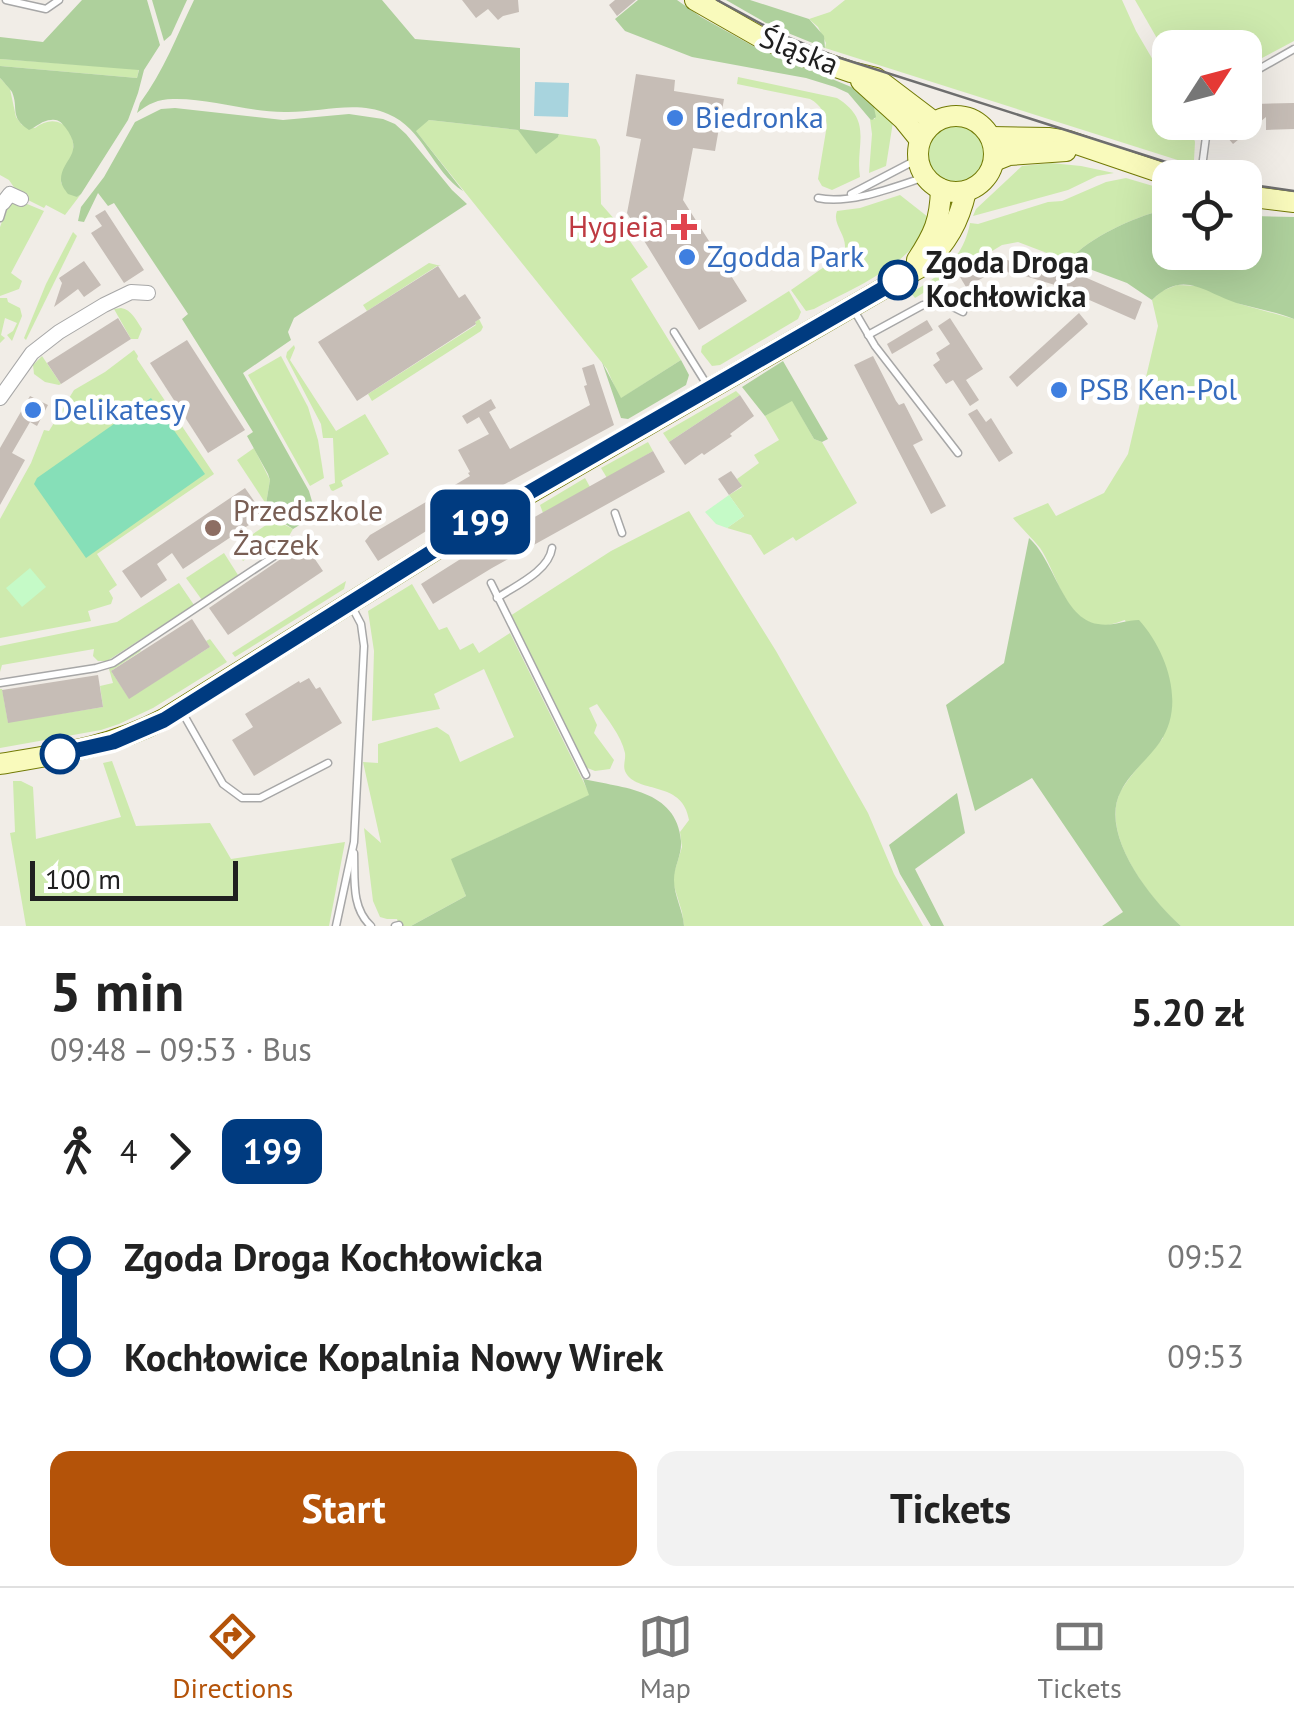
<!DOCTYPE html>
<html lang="en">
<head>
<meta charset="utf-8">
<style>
  :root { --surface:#fff; --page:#f2f2f2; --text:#222; --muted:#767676; --line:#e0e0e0; --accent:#b45309 }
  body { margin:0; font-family:"PT Sans",sans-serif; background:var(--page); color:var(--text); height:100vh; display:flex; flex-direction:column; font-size:38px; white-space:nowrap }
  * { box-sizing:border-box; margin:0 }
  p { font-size:32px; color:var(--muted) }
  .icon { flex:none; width:55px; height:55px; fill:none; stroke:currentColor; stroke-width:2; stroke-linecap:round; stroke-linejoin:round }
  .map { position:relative; height:926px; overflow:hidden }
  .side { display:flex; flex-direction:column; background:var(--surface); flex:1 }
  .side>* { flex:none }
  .badge { padding:0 20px; border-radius:15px; font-size:35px; line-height:65px }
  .needle { width:65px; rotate:54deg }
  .tools { position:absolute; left:1152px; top:30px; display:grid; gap:20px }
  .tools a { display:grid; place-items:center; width:110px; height:110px; border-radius:20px; background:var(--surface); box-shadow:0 10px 40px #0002; font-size:50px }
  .scale { position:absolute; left:30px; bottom:25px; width:208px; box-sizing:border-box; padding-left:10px; border:5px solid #202020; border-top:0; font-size:28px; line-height:35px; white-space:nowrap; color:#202020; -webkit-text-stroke:8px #fff; paint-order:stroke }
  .map>.badge { position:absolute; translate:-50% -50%; box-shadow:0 0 0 5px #fff }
  .legs { display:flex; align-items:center; gap:15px; height:110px; padding:0 50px; font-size:32px }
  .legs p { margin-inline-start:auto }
  .head { display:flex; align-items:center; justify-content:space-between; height:170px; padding:0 50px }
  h1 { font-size:55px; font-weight:700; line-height:75px }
  .primary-button { display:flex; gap:20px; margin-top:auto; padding:20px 50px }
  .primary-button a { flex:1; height:115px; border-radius:20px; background:var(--accent); color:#fff; font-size:40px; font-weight:700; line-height:115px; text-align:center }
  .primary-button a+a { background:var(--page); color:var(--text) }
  ul { padding:0 50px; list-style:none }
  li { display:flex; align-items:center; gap:35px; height:100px; font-size:38px }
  li i { display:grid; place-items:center; width:15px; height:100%; margin:0 12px; background:currentColor }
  li i::after { content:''; width:25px; height:25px; margin:-12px; border:8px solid; border-radius:50%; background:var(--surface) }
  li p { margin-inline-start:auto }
  li:first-child i { background:linear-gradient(#0000 50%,currentColor 0) }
  li:last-child i { background:linear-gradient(currentColor 50%,#0000 0) }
  .menu { display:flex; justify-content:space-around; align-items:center; height:140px; border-top:2px solid var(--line); background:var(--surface); font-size:28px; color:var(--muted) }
  .menu a { display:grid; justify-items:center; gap:5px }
  .menu .active { color:var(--accent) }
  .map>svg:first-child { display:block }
</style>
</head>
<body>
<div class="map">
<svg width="1294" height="926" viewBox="0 0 1294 926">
  <rect width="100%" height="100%" fill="#f1ede7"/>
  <!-- grass -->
  <g fill="#ceeaae">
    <polygon points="845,0 1122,0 1136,31 1170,89 1170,122 1189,123 1195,142 1194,160 1187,163 825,48 826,43 818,27 809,19 830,12"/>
    <polygon points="1135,0 1294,0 1294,41 1245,67 1245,48 1170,48 1170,61"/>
    <polygon points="0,59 139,69 137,78 0,66"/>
    <path d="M738 77 837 98C874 121 855 144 860 177L832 190 822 186 818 179 827 125C825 113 821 105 810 99L737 84Z"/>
    <path d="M0 78 10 89 16 117 22 125 35 128C55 112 76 126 73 151 72 163 63 171 61 183L77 197 81 194 65 215 46 205 44 208 20 196 9 180 0 175Z"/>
    <polygon points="873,103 893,122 886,166 869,173 872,134 870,119 875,119"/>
    <polygon points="429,120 518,130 558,137 559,134 596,139 600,147 601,204 616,221 648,267 631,279 681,360 620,399 607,369 415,130"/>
    <circle cx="955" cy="153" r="29"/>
    <polygon points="1051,163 1081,166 1114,173 1097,176 1068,190 973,216 976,209 1022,166"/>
    <path d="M1126 178 1170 191V208C1137 216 1092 235 1068 261L1018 242 1002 245 915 298 911 293C941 275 963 259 970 223L978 224 1048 202 1062 201 1106 182Z"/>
    <path d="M900 195 928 217C922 261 849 290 814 309L806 311 791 290 837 258 845 248C846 234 832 224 837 211L860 208Z"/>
    <polygon points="10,200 20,201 44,211 11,273 22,281 19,289 0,296 0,227"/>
    <polygon points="73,232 77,236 26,340 24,338 46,284"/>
    <polygon points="429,263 441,266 437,266 367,311 363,305"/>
    <path d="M1177 285 1200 286 1240 304 1294 319V926H1181C1150 900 1102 837 1119 795 1125 780 1151 753 1163 738L1125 620C1116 623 1104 628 1094 624 1063 614 1056 571 1040 548 1032 538 1021 528 1013 518L1048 503 1056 516 1104 493 1128 454 1158 326 1152 300 1162 291Z"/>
    <polygon points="789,291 801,312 798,319 720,365 712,366 701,352 702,346"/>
    <polygon points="0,298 7,298 8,302 20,308 22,316 12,341 7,335 13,331 17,323 5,318 1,335 5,338 0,343"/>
    <path d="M121 308C132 310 136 320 142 329L138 339H131L114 309Z"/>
    <polygon points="479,319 483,327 481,331 372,401 368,394 476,325 475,322"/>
    <polygon points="294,345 295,348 290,360 336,431 365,414 389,454 341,481 343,486 333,491 331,490 329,485 335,483 333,438 323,438 321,424 286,357 287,352"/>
    <polygon points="134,350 138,356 137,359 214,474 97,554 117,585 109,591 113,598 111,604 88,611 91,621 0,638 0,519 31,463 44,430 49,431 74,390 105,372"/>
    <polygon points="42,356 61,384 59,385 45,382 34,374 33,365"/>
    <polygon points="281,356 308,407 318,440 324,478 310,486 248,375"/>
    <polygon points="736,391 740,395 669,442 663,433"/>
    <polygon points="792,400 814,439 822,442 857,503 796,541 793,537 764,555 751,535 727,528 744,516 729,495 742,487 737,479 759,463 754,455 779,440 765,416"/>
    <polygon points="648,442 653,451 607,478 601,468"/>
    <polygon points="254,448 270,480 266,504 237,460"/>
    <polygon points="585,478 590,487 543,513 540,505"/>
    <polygon points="270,510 283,524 293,529 288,538 279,545 276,538 243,561 234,547 269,523 272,514"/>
    <path d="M689 511 776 651 868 813 894 874 923 926H684L682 912 674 886V873L682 847 680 832 689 820C683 782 643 793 628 776 621 768 626 762 625 753 621 735 607 719 597 704L589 708 597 725 594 733 614 760 610 769 595 771 585 767 510 616 611 551Z"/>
    <polygon points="224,553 238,575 202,600 186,578"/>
    <polygon points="346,581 344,589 235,657 232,653"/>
    <polygon points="179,583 194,605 107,661 98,661 93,656 94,649 2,665 0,672 0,646 117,622"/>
    <polygon points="412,584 439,630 447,627 460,650 473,643 479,653 510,633 590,795 452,859 466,896 411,926 399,926 397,919 387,919 380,917 373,901 364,828 381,843 363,762 378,763 378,744 437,727 449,735 460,762 514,737 484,669 434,694 440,709 372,721 374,651 368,611"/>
    <polygon points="210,639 227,662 153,708 119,724 101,730 0,748 0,689 2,689 8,722 103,707 100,686 113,683 109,669 140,650 141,651 111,671 129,698 210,647 206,641"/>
    <polygon points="112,761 136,826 210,823 231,859 345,842 329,926 26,926 10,833 15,832 13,781 21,781 33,787 36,839 121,817 103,763"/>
  </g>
  <!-- forest -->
  <g fill="#aed09c">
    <path d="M82 0H147L160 45 144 70 138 93 128 120 81 194 77 197 68 194C65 190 61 185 61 180 61 159 86 154 65 127 61 122 58 119 51 120 43 120 36 127 29 130 9 117 19 108 12 92 10 89 2 80 0 78V66L137 78 139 70 0 59V37L43 42Z"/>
    <polygon points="152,0 187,0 171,35 164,41"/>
    <path d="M194 0H382L415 39 520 48V129L559 134 558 137 536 154 518 130 429 120 416 131 463 191C433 172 423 128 388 114 357 100 322 112 288 112 250 113 211 98 173 99 158 99 148 104 137 113L140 103C164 71 177 35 194 0Z"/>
    <polygon points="638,0 677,0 701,17 753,46 856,89 873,103 876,117 872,120 870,119 848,93 835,87 806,78 692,57 625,31 615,19"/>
    <polygon points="726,0 750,0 809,19 824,36 825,48 773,27"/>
    <polygon points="175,108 283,120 349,114 383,119 395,124 406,134 452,190 467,204 294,318 288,332 291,340 243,373 309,491 316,515 293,529 279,520 266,504 270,480 268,474 247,436 253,432 182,319 188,314 114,203 108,206 98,193 84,222 78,221 81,207 104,177 135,122 161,109"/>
    <path d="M1170 208V252H1245V214L1253 216 1294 217V319C1276 312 1258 309 1240 304 1205 294 1185 268 1152 300L1127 283 1068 261C1092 235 1137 216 1170 208Z"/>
    <polygon points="681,360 689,375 686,385 628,419 621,418 602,362 621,398"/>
    <polygon points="783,361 828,439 822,442 814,439 792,401 765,416 742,387"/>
    <path d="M1029 538C1055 561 1063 619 1098 624 1112 627 1125 620 1139 620 1167 651 1186 705 1160 742 1148 759 1130 773 1121 791 1098 833 1151 900 1181 926H1102L1123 912 1032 778 975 811 946 705 1004 663Z"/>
    <path d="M583 779C622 788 677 789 681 841 682 855 674 866 674 880 674 896 683 910 684 926H411L466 896 451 859 589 795Z"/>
    <polygon points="957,793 965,833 915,869 944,926 931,926 900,874 889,845"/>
  </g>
  <!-- park -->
  <g fill="#c5fac7">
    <polygon points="729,495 744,516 727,528 716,524 705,512"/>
    <polygon points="30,568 46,587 22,607 6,588"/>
  </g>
  <!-- pitch -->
  <polygon fill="#86dfb8" points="151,398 205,474 86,558 34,484 37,478"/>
  <!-- water -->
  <polygon fill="#a8d4de" points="535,82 569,83 568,117 534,116"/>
  <!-- building -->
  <g fill="#c6bdb6">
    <polygon points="462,0 518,0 519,12 503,16 498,20 488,9 476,18"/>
    <polygon points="615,0 636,0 617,16 609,5"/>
    <polygon points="636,74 675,80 674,91 724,99 715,151 693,148 683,200 747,301 699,330 627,213 641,139 626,136"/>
    <polygon points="1253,102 1255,104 1294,103 1294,129 1266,130 1266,117 1233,144 1221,130 1229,122 1245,122 1245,109"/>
    <polygon points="105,210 144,270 124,283 91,233 102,226 95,216"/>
    <polygon points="1001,258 1026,266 1023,277 998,269"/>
    <polygon points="84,261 101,285 84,297 78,289 54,307 62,283 59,278"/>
    <polygon points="983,265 988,275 966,287 960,277"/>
    <polygon points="1057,265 1142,302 1135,320 1055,285 1025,276 1029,266 1053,274"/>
    <polygon points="438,266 459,298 465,294 481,318 475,322 476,324 357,401 318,342"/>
    <polygon points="1079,313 1088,324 1017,387 1009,377"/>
    <polygon points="118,318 131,339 61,384 47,363"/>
    <polygon points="950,318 983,369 966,380 979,400 970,406 953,380 946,384 933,365 940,360 936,353 950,344 938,326"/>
    <polygon points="927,320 933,330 892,354 887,344"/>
    <polygon points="187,340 245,430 208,453 150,363"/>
    <polygon points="873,356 896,401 899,405 904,403 923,440 913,445 946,506 931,514 854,365"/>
    <polygon points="594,364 614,425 481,497 378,561 365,541 370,535 470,476 468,473 470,472 458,450 489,434 479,417 467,424 462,416 491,399 496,408 489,412 510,449 590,405 584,386 587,385 582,368"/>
    <polygon points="740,395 754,416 730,434 732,436 704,455 702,453 685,465 669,442"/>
    <polygon points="30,396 48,405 37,426 30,422 12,453 25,460 0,505 0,448"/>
    <polygon points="977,409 986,422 991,418 1013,453 999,462 968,414"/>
    <polygon points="653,451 665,472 658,476 492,568 433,604 421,584 470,553"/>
    <polygon points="731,471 742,486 729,495 718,479"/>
    <polygon points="245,488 264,515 183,569 172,553 157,564 167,580 141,598 122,571"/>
    <polygon points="304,543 323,571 228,635 209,608"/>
    <polygon points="192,619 210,647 129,699 111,671"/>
    <polygon points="98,675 103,707 8,723 2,690"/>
    <polygon points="309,678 316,689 320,687 342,723 254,776 232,740 253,727 245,714 299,681 300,683"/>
  </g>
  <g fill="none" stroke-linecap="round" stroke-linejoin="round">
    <defs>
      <g id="lane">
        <polyline points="6,0 46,9 59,0"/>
        <polyline points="1245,77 1294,49"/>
        <polyline points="1199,178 1202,167 1208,122"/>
        <polyline points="851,194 918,159"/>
        <path d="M818 198C850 205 894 187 925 177"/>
        <polyline points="0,218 4,205 3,202"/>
        <polyline points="855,312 875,346 958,453"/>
        <polyline points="674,332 709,388"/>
        <polyline points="868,335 923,305 945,303 963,312"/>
        <polyline points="615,513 622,533"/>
        <polyline points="491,583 586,775"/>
        <path d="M497 598C515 586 549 571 552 548"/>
        <polyline points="0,683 96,668 113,663 297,541"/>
        <polyline points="181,710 223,784 242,798 260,798 328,763"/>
        <path d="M354 853C355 879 351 908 371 926"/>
        <polyline points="336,926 354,842 364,646 361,624 352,607"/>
        <polyline points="395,926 399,925"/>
      </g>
      <g id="street">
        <polyline points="3,203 10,194 21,199"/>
        <polyline points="0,398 32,353 59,332 104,305 131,292 148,293"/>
      </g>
      <g id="secondary">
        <polyline points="695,0 758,36 801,55 851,72 876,78 934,122"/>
        <polyline points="861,81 903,119 920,140"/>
        <circle cx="956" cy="154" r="38"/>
        <polyline points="991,137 1048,138 1068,141 1177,178"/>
        <polyline points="994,161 1009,155 1066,151"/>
        <polyline points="1245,196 1294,202"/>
        <path d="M917 260C934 234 940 221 941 189"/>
        <path d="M0 764C59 754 111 747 164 719L485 519 924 265C947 243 959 222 966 191"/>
      </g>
    </defs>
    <!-- lane casing -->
    <use href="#lane" stroke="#a7a7a7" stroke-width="9"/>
    <!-- street casing -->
    <use href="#street" stroke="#a7a7a7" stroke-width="16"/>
    <!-- secondary casing -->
    <use href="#secondary" stroke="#727a05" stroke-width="22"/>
    <!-- lane -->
    <use href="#lane" stroke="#fff" stroke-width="6"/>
    <!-- street -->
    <use href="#street" stroke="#fff" stroke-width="14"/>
    <!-- secondary -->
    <use href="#secondary" stroke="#f9fabc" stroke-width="20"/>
    <!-- tram -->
    <g stroke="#6e6e6e" stroke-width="2.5">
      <polyline points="717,0 782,35 834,56 1216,178"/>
      <polyline points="1245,184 1294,191"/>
    </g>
  </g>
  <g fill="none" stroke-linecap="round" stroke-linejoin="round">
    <defs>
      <polyline id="line-1" points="60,754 113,742 164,720 497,511 898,280"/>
    </defs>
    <!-- line-1 casing -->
    <use href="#line-1" stroke="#fff" stroke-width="22"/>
    <!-- line-1 -->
    <use href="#line-1" stroke="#003b80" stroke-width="15"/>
  </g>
  <!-- markers -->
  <g fill="#3f7fe0" stroke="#fff" stroke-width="4">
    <circle cx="675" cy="118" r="10"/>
    <circle cx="687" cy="257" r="10"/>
    <circle cx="1059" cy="390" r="10"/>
    <circle cx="33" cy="410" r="10"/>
  </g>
  <path fill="#e0444e" stroke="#fff" stroke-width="4" d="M679 212h10v10h10v10h-10v10h-10v-10h-10v-10h10z"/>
  <g fill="#fff" stroke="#003b80" stroke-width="5">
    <circle cx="898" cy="280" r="18"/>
    <circle cx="60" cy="754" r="18"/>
  </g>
  <circle fill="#8d6e63" stroke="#fff" stroke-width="4" cx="213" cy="528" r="10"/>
  <g text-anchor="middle" stroke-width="9" stroke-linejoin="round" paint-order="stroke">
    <!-- street labels -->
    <g font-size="30" fill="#202020" stroke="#fff">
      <text transform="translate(799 51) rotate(22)" y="10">Śląska</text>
    </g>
    <!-- shop labels -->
    <g font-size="30" fill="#366cbe" stroke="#fff" text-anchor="start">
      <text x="695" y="128">Biedronka</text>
      <text x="707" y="267">Zgodda Park</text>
      <text x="1079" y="400">PSB Ken-Pol</text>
      <text x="53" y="420">Delikatesy</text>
    </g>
    <!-- health labels -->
    <g font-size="30" fill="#be3a42" stroke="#fff" text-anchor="end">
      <text x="664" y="237">Hygieia</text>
    </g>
    <!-- stop labels -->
    <g font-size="30" font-weight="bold" fill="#202020" stroke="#fff" text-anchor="start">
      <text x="926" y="273">Zgoda Droga<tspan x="926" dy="34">Kochłowicka</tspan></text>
    </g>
    <!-- education labels -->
    <g font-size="30" fill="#785e54" stroke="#fff" text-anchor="start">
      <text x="233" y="521">Przedszkole<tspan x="233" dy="34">Żaczek</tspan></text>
    </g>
  </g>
</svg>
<div class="tools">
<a><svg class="needle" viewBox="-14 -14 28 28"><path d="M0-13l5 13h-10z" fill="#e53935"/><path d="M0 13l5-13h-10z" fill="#767676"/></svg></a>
<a><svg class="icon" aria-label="locate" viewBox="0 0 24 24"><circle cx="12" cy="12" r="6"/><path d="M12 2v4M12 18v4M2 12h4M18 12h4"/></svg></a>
</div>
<div class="scale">100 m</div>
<b class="badge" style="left:480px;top:522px;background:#003b80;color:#fff">199</b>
</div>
<section class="side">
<div class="head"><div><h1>5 min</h1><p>09:48 – 09:53 · Bus</p></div><b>5.20 zł</b></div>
<div class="legs"><svg class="icon" aria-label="walk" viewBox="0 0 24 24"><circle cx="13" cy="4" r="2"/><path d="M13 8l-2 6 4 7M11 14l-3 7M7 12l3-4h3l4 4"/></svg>4<svg class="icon" aria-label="forward" viewBox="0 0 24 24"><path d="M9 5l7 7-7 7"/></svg><b class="badge" style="background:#003b80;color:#fff">199</b></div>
<ul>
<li><i style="color:#003b80"></i><b>Zgoda Droga Kochłowicka</b><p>09:52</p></li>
<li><i style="color:#003b80"></i><b>Kochłowice Kopalnia Nowy Wirek</b><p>09:53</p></li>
</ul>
<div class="primary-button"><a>Start</a><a>Tickets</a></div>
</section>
<nav class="menu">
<a class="active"><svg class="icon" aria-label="directions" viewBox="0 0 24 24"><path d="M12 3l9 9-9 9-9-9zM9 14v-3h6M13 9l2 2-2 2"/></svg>Directions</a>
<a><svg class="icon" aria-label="map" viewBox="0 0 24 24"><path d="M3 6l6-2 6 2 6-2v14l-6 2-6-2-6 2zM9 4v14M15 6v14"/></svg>Map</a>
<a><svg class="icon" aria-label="tickets" viewBox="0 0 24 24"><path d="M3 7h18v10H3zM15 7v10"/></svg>Tickets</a>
</nav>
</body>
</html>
